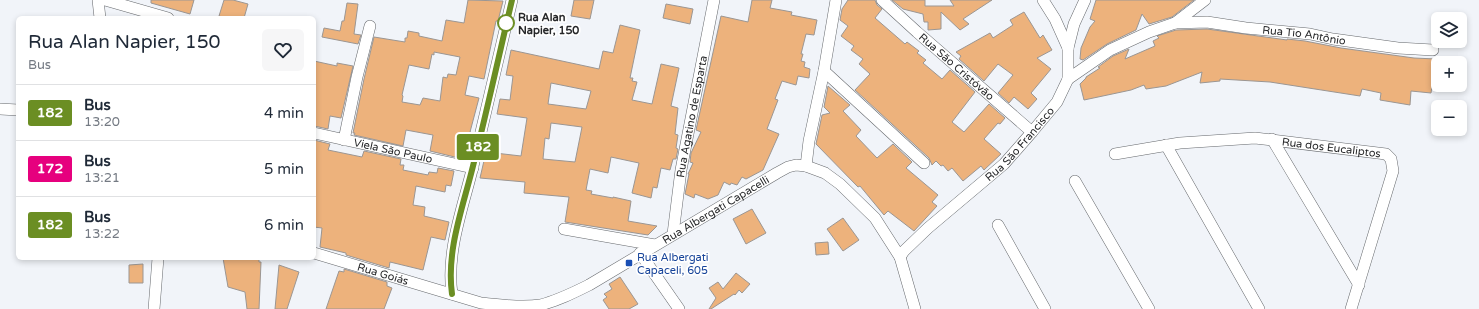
<!DOCTYPE html>
<html lang="en">
<head>
<meta charset="utf-8">
<style>
  :root { --surface:#fff; --page:#f6f6f7; --text:#1f2937; --muted:#747a83; --line:#e0e1e3 }
  body { margin:0; font-family:"Varela Round",sans-serif; background:var(--page); color:var(--text); height:100vh; display:flex; flex-direction:column; font-size:15px; white-space:nowrap }
  * { box-sizing:border-box; margin:0 }
  p { font-size:13px; color:var(--muted) }
  .icon { flex:none; width:22px; height:22px; fill:none; stroke:currentColor; stroke-width:2; stroke-linecap:round; stroke-linejoin:round }
  .map { position:relative; flex:1; overflow:hidden }
  .drawer { position:absolute; left:16px; top:16px; width:300px; height:244px; display:flex; flex-direction:column; background:var(--surface); border-radius:6px; box-shadow:0 2px 6px #0003 }
  .drawer>* { flex:none }
  .badge { padding:0 8px; border-radius:3px; font-size:14px; line-height:26px }
  .controls { position:absolute; left:1431px; top:12px; display:grid; gap:8px }
  .controls a { display:grid; place-items:center; width:36px; height:36px; border-radius:6px; background:var(--surface); box-shadow:0 2px 6px #0003; font-size:20px }
  .map>.badge { position:absolute; translate:-50% -50%; box-shadow:0 0 0 2px #fff }
  .round { display:grid; place-items:center; flex:none; width:42px; height:42px; border-radius:6px; background:var(--page) }
  .headline { display:flex; align-items:center; justify-content:space-between; height:68px; padding:0 12px }
  h1 { font-size:19px; font-weight:600; line-height:30px }
  ul { padding:0; list-style:none }
  li { display:flex; align-items:center; gap:12px; height:56px; padding:0 12px; border-top:1px solid var(--line) }
  li div { flex:1 }
  li b { display:block; font-size:15px }
  li em { font-style:normal }
  li .badge { min-width:44px; font-weight:700; text-align:center }
  .map>svg:first-child { display:block }
</style>
</head>
<body>
<div class="map">
<svg width="1479" height="309" viewBox="0 0 1479 309">
  <rect width="100%" height="100%" fill="#f1f4f9"/>
  <!-- building -->
  <g fill="#edb27c" stroke="#9b9693" fill-rule="evenodd">
    <polygon points="151,0 194,0 190,14 151,3"/>
    <polygon points="224,0 233,0 248,4 244,18 226,18 219,16"/>
    <path d="M468 0 503 1 498 21H496L484 79 469 76 465 95 479 98 470 132H471L470 141H467L463 159 430 151 433 135 406 130 403 146 354 135 355 133H353L364 79 374 37 405 42V38H407L408 31 419 33V36L442 41 446 20 464 23ZM434 52 460 57 456 75 448 74 447 78 443 77 440 101 423 98 420 105 402 102 403 96 402 95 409 65 429 69 432 54 434 55Z"/>
    <polygon points="574,0 594,0 590,19 571,16"/>
    <polygon points="752,0 772,0 770,8 792,12 791,15 817,20 814,35 806,34 801,54 803,54 801,61 805,62 804,67 810,69 809,78 798,76 796,85 782,81 775,99 778,100 767,129 779,134 763,170 746,179 742,177 737,185 731,183 730,185 724,182 718,195 708,199 695,194 694,198 685,194 689,174 688,174 693,163 690,162 691,153 701,132 696,130 721,16 748,22"/>
    <polygon points="848,0 875,0 877,5 882,9 875,18 905,44 907,42 919,51 917,53 926,60 923,63 942,79 950,70 975,92 952,122 964,132 989,104 1005,118 1000,124 998,123 984,139 1001,154 984,170 981,166 963,181 952,168 948,171 943,165 941,166 936,161 932,165 929,158 855,90 870,74 859,64 863,59 851,50 854,46 841,36 848,26 840,20 842,9"/>
    <polygon points="892,0 925,0 925,6 954,6 950,0 992,0 963,19 969,24 960,30 941,12 941,29 928,30 928,22 924,22 923,14 903,9"/>
    <polygon points="1096,0 1194,0 1172,17 1149,24 1142,14 1136,30 1107,44 1083,60 1080,59 1081,48 1090,27 1095,21 1090,19"/>
    <polygon points="347,3 358,4 354,34 361,35 358,44 322,37 324,28 340,31 342,21 344,21"/>
    <polygon points="666,4 693,9 690,24 663,18"/>
    <polygon points="1024,12 1040,38 1043,35 1052,50 1037,58 1051,69 1031,93 1037,99 1028,109 1014,97 1009,103 998,93 1013,75 998,64 984,81 959,59 961,56 956,52 990,33 993,38 1013,25 1010,20"/>
    <path d="M620 25 640 30 630 78H633L632 81 637 82 632 100 652 104 661 64 679 68 671 106 678 108 675 134 678 135 676 148 678 149 676 159H673L670 170 661 168 657 188 653 187 651 198 632 193 639 163 611 157 608 173 590 169 586 190 592 191 591 194 613 198V197L631 201 628 221 657 226 648 235 565 222 569 197 524 193 525 182 480 178 486 152 521 156 527 118 497 114 500 99 510 100 513 76 506 75 511 50 599 69 603 51 613 53ZM551 83 591 91 586 109 548 104ZM551 123 582 127 575 162 543 159 545 138 549 139Z"/>
    <polygon points="1207,29 1287,40 1287,39 1305,41 1341,48 1414,58 1436,59 1431,93 1411,91 1410,105 1380,100 1381,93 1362,89 1360,96 1270,82 1220,79 1220,81 1200,83 1202,72 1166,86 1146,89 1144,85 1131,90 1084,100 1080,84 1086,78 1086,77 1100,68 1098,67 1113,56 1129,49 1125,59 1155,46 1153,41 1159,38 1157,36 1176,30"/>
    <polygon points="314,61 337,66 337,63 353,66 341,118 330,116 328,129 314,126"/>
    <polygon points="828,86 850,105 843,111 861,130 856,136 877,158 893,144 912,162 906,168 938,195 932,202 937,206 914,231 888,211 884,215 860,186 858,187 816,144 822,115 830,113 824,107"/>
    <polygon points="314,140 330,144 328,150 362,157 364,151 401,159 400,165 404,165 403,170 428,175 429,172 437,173 438,168 454,171 451,186 446,185 445,192 416,186 413,205 425,207 424,216 449,222 445,240 431,237 423,270 390,262 389,268 346,255 346,253 320,247 322,228 314,227"/>
    <polygon points="752,209 766,233 746,244 733,219"/>
    <polygon points="843,218 859,240 843,251 827,229"/>
    <polygon points="828,242 829,254 816,255 815,243"/>
    <polygon points="223,258 259,259 259,262 261,262 259,309 247,309 245,292 228,287"/>
    <polygon points="143,264 143,283 129,283 129,265"/>
    <polygon points="279,265 299,272 287,309 275,309"/>
    <polygon points="344,269 387,282 387,286 392,288 384,309 326,309 339,271 344,272"/>
    <polygon points="736,273 750,284 742,293 739,290 735,295 734,294 711,309 709,309 716,298 709,288 718,282 723,289"/>
    <polygon points="620,277 638,304 629,309 609,309 603,300 607,297 604,294 612,289 609,284"/>
  </g>
  <g fill="none" stroke-linecap="round" stroke-linejoin="round">
    <defs>
      <g id="minor">
        <polyline points="98,0 100,18"/>
        <polyline points="105,0 168,18"/>
        <path id="s1" d="M882 0 917 32 1032 132"/>
        <polyline points="1043,0 1055,19 1068,48"/>
        <path id="s2" d="M1175 23 1207 22 1246 28 1310 34 1333 39 1398 48 1433 50"/>
        <polyline points="824,71 924,163"/>
        <polyline points="1068,79 1110,50 1149,32 1175,23 1205,0"/>
        <polyline points="0,109 18,110"/>
        <path id="s3" d="M314 133 473 168"/>
        <polyline points="1272,139 1359,285"/>
        <polyline points="344,140 357,77 370,26"/>
        <polyline points="1166,145 1259,309"/>
        <path id="s4" d="M1115 154 1180 143 1255 138 1386 154 1391 159 1393 171 1351 309"/>
        <polyline points="806,166 809,141 824,71 836,0"/>
        <polyline points="1075,181 1149,309"/>
        <polyline points="998,225 1045,309"/>
        <polyline points="564,229 655,245"/>
        <path id="s5" d="M673 234 681 170 714 0"/>
        <path id="s6" d="M314 253 481 303C500 305 521 308 540 305 557 301 573 293 589 285L777 173 788 167 796 165 806 166 825 173 840 184 875 218 900 257 915 309"/>
        <polyline points="640,253 679,309"/>
        <path id="s7" d="M900 257 904 251 928 228 1004 164 1032 132 1057 102 1068 79V48L1074 24 1085 0"/>
        <path d="M452 294C446 251 463 208 473 166 486 111 499 55 512 0"/>
        <polyline points="154,309 158,258"/>
      </g>
    </defs>
    <!-- minor casing -->
    <use href="#minor" stroke="#66696d" stroke-width="12"/>
    <!-- minor -->
    <use href="#minor" stroke="#fff" stroke-width="11"/>
  </g>
  <g fill="none" stroke-linecap="round" stroke-linejoin="round">
    <defs>
      <path id="line" d="M452 294C446 251 463 207 473 166 487 111 499 55 512 0"/>
    </defs>
    <!-- line casing -->
    <use href="#line" stroke="#fff" stroke-width="9"/>
    <!-- line -->
    <use href="#line" stroke="#6b8e23" stroke-width="6"/>
  </g>
  <!-- markers -->
  <circle fill="#fff" stroke="#6b8e23" stroke-width="2" cx="506" cy="23" r="8"/>
  <rect fill="#1a4fb4" stroke="#fff" stroke-width="1.5" x="625" y="259" width="8" height="8" rx="2"/>
  <g text-anchor="middle" stroke-width="3.5" stroke-linejoin="round" paint-order="stroke">
    <!-- stop labels -->
    <g font-size="11" font-weight="bold" fill="#262729" stroke="#fff" text-anchor="start">
      <text x="518" y="21">Rua Alan<tspan x="518" dy="13">Napier, 150</tspan></text>
    </g>
    <!-- street labels -->
    <g font-size="11" fill="#262729" stroke="#fff">
      <text dy="4" stroke="none"><textPath href="#s2" startOffset="130">Rua Tio Antônio</textPath></text>
      <text dy="4" stroke="none"><textPath href="#s1" startOffset="100">Rua São Cristóvão</textPath></text>
      <text dy="4" stroke="none"><textPath href="#s5" startOffset="119">Rua Agatino de Esparta</textPath></text>
      <text dy="4" stroke="none"><textPath href="#s7" startOffset="165">Rua São Francisco</textPath></text>
      <text dy="4" stroke="none"><textPath href="#s4" startOffset="218">Rua dos Eucaliptos</textPath></text>
      <text dy="4" stroke="none"><textPath href="#s3" startOffset="81">Viela São Paulo</textPath></text>
      <text dy="4" stroke="none"><textPath href="#s6" startOffset="434">Rua Albergati Capacelli</textPath></text>
      <text dy="4" stroke="none"><textPath href="#s6" startOffset="72">Rua Goiás</textPath></text>
    </g>
    <!-- transit labels -->
    <g font-size="11" fill="#164399" stroke="#fff" text-anchor="start">
      <text x="637" y="261">Rua Albergati<tspan x="637" dy="13">Capaceli, 605</tspan></text>
    </g>
  </g>
</svg>
<div class="controls">
<a><svg class="icon" aria-label="layers" viewBox="0 0 24 24"><path d="M12 4l9 5-9 5-9-5zM3 14l9 5 9-5"/></svg></a>
<a>+</a>
<a>−</a>
</div>
<b class="badge" style="left:478px;top:147px;background:#6b8e23;color:#fff">182</b>
<section class="drawer">
<div class="headline"><div><h1>Rua Alan Napier, 150</h1><p>Bus</p></div><a class="round"><svg class="icon" aria-label="heart" viewBox="0 0 24 24"><path d="M12 20l-8-8c-3-5 5-10 8-4 3-6 11-1 8 4z"/></svg></a></div>
<ul>
<li><span class="badge" style="background:#6b8e23;color:#fff">182</span><div><b>Bus</b><p>13:20</p></div><em>4 min</em></li>
<li><span class="badge" style="background:#e6007e;color:#fff">172</span><div><b>Bus</b><p>13:21</p></div><em>5 min</em></li>
<li><span class="badge" style="background:#6b8e23;color:#fff">182</span><div><b>Bus</b><p>13:22</p></div><em>6 min</em></li>
</ul>
</section>
</div>
</body>
</html>
